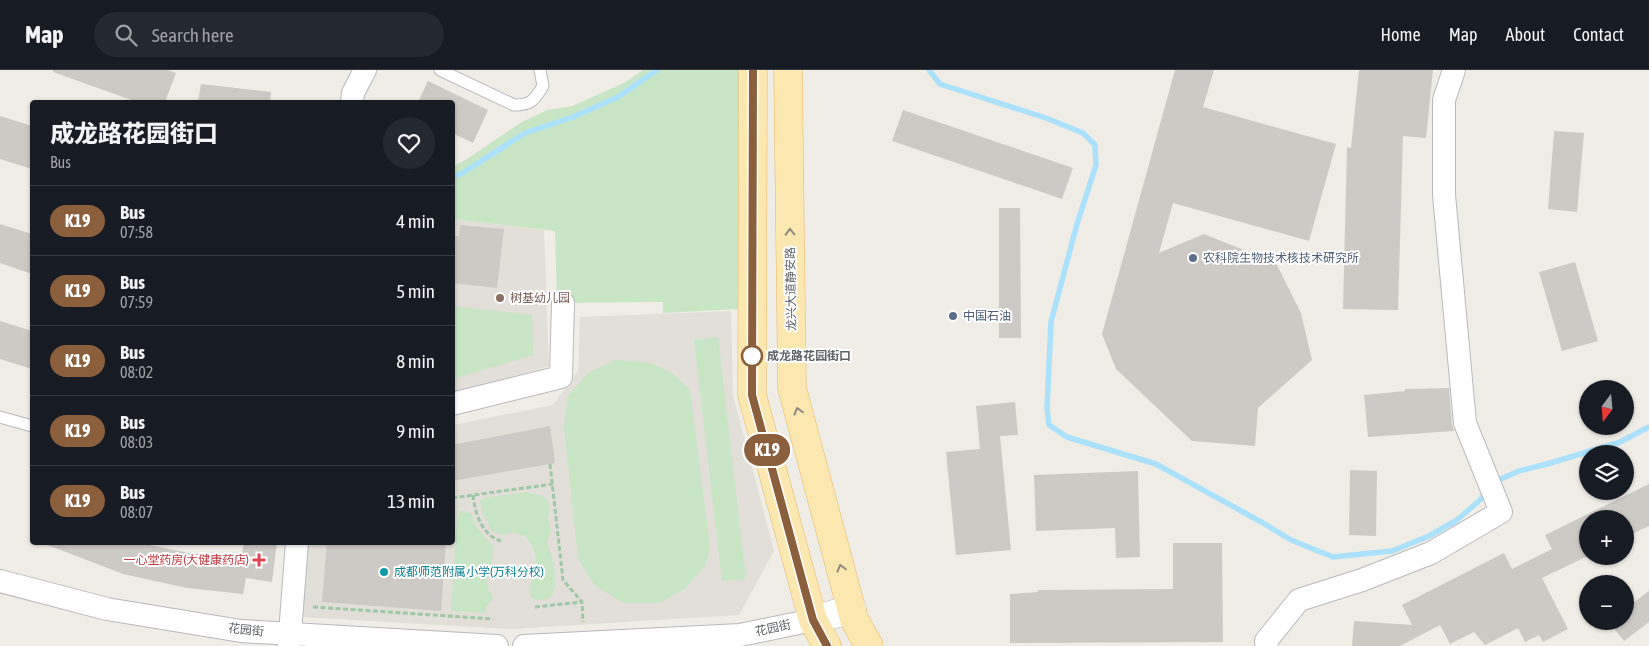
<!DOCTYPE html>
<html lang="en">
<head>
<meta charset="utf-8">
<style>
  :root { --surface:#171b24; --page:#242831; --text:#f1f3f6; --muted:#9ea1a6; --line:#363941 }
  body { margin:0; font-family:"Asap Condensed","Noto Sans SC",sans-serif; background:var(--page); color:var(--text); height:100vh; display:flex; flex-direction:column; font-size:19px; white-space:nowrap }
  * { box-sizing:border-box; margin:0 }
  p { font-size:16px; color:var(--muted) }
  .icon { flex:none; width:28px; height:28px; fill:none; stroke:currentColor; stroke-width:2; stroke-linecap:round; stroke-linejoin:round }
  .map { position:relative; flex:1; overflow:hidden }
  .details { position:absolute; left:30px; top:30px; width:425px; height:445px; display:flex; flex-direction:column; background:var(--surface); border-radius:5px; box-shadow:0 1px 4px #0004 }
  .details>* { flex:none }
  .badge { padding:0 10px; border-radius:16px; font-size:18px; line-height:32px }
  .needle { width:32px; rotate:196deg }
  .tools { position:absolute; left:1579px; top:310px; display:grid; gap:10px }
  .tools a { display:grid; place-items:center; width:55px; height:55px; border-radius:50%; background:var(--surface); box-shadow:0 1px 4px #0004; font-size:25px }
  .map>.badge { position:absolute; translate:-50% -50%; box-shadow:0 0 0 2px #fff }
  .round { display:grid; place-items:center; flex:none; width:52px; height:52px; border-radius:26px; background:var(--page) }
  .summary { display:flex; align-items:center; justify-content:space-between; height:85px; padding:0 20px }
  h1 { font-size:24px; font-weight:800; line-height:38px }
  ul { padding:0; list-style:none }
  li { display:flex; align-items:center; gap:15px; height:70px; padding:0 20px; border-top:1px solid var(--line) }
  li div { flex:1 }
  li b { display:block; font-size:19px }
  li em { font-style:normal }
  li .badge { min-width:55px; font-weight:700; text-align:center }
  header { display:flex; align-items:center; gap:30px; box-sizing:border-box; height:70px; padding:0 25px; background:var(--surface); border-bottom:1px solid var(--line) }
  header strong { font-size:24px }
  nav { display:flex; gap:28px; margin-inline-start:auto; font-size:18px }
  .search { width:350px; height:45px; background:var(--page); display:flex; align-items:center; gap:12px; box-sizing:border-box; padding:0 18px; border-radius:28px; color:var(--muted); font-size:19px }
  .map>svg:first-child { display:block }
</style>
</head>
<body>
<header>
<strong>Map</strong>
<div class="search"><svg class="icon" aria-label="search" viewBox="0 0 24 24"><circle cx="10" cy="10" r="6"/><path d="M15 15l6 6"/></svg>Search here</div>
<nav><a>Home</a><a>Map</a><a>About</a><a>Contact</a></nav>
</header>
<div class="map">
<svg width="1649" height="576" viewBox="0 0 1649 576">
  <rect width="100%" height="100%" fill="#f0ede7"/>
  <!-- education -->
  <g fill="#e2ded8">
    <polygon points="453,149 544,160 549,296 453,324"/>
    <polygon points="731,241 733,325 774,481 739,545 512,559 300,547 307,473 452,472 453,355 553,335 578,301 580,247"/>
  </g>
  <!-- green -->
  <g fill="#c8e6c5">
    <polygon points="643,0 740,0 740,239 663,243 663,232 557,233 555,161 453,149 452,97 467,89 520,53 547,40 572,36 624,13"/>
    <polygon points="453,236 532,245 533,285 453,309"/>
    <polygon points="718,267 746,509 722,511 694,270"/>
    <polygon points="616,290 651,293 673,304 690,320 710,478 705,496 686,518 659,533 624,533 595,516 578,489 564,357 568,326 588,303"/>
    <polygon points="525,422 541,425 548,430 550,439 548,449 551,460 547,473 553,490 556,512 553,524 548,529 538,530 531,528 529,520 536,496 536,487 532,475 525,466 513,462 502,465 492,461 481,439 480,431 485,428"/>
    <path d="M461 441H465L472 444 477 458 493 476C492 481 493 484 492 489 491 498 486 504 487 514 488 520 492 523 493 529L485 538 487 543 451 541 457 447Z"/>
  </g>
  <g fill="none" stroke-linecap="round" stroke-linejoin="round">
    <!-- stream -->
    <g stroke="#abe1fb" stroke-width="5.5">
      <polyline points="929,0 940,14 1046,48 1083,63 1095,75 1096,95 1077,154 1051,252 1047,339 1049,355 1067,367 1156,394 1263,453 1291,470 1333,487 1392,481 1429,466 1457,450 1480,430 1487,421"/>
      <polyline points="452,106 461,104 525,63 573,47 618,27 657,0"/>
      <polyline points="1494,412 1519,401 1547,394 1620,372 1649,357"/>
    </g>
  </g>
  <!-- building -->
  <g fill="#cdcac6">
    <polygon points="53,0 168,0 176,3 165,32 137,32 53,2"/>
    <polygon points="1175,0 1214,0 1203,37 1336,74 1309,171 1173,133 1159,183 1204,164 1276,193 1301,243 1312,290 1258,338 1255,376 1192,371 1116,299 1102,264"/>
    <polygon points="1359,0 1433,0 1426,68 1403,66 1398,240 1343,239 1347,77 1351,78"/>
    <polygon points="428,11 488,40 473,73 452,63 452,32 418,32"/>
    <polygon points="201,14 271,22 270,32 198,32"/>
    <polygon points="903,40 1073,98 1062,129 892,71"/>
    <polygon points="0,46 32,56 32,99 0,89"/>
    <polygon points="1554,61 1584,63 1577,142 1548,139"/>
    <polygon points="999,138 1020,138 1021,268 999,268"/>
    <polygon points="0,154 32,164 32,204 0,193"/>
    <polygon points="460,155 504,159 497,218 452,213 452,166 459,166"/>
    <polygon points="1575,192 1598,271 1562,281 1539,202"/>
    <polygon points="0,251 32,261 32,299 0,289"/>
    <polygon points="1449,318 1452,354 1454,361 1368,367 1364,325 1405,321 1405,319"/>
    <polygon points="1015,332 1018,365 1000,366 1011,480 956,485 946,382 980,379 976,336"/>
    <polygon points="550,356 555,393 452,411 452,375"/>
    <polygon points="1350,400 1377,401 1376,466 1349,465"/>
    <polygon points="1138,401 1140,487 1116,488 1115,458 1036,461 1034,405"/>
    <polygon points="1649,414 1649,456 1625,467 1625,449 1588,449 1588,486 1542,508 1568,559 1543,572 1539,565 1525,572 1518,558 1485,575 1474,562 1450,574 1440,555 1400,576 1352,576 1354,551 1412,555 1402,535 1504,483 1512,499 1552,479 1545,465"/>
    <polygon points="45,472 135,472 194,484 242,485 244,472 277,472 272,512 246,508 243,524 187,518 123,504 45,474"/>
    <polygon points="327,472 446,472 441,541 322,532"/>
    <polygon points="1173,473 1222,473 1223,572 1010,573 1010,524 1038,522 1038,520 1173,519"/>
    <polygon points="1649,521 1649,552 1624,571 1608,551 1625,551 1625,539"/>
  </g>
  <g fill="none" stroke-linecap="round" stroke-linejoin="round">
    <defs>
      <g id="service">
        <path d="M440 0 514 35C532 35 534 30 543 16L540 0"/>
        <polyline points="0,347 32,356"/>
      </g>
      <g id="minor">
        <polyline points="352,32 353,23 365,0"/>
        <polyline points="452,334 561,307 563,233"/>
        <polyline points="0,511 107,539 241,561 497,576"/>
        <polyline points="289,576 297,472"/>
        <polyline points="524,576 740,565 813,550"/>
        <polyline points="1267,576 1266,571 1299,530 1362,510 1431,483 1501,442 1465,353 1444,125 1444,30 1454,0"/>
      </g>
      <polyline id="tertiary" points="813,550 852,539"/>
      <g id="primary">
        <polyline points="753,0 752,325 813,550 827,576"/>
        <polyline points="788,0 792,318 854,549 869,576"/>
      </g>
    </defs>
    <!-- service casing -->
    <use href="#service" stroke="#b7b9bc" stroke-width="13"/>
    <!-- minor casing -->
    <use href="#minor" stroke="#b7b9bc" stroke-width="24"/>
    <!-- tertiary casing -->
    <use href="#tertiary" stroke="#b7b9bc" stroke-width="29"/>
    <!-- primary casing -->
    <use href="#primary" stroke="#ebb664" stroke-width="29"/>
    <!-- path -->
    <g stroke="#9fc9a6" stroke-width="3" stroke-dasharray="5 2.5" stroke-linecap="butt">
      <polyline points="550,394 563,510 582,532 583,552"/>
      <path d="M473 425C475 444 482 465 501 471"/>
      <polyline points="452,428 553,414"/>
      <polyline points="313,537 493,549"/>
      <polyline points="535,537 581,532"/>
    </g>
    <!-- service -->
    <use href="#service" stroke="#fff" stroke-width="11"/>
    <!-- minor -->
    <use href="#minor" stroke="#fff" stroke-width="22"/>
    <!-- tertiary -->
    <use href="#tertiary" stroke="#fff" stroke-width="28"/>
    <!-- primary -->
    <use href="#primary" stroke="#fbe7b0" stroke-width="28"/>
  </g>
  <!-- one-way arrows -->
  <defs><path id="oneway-chevron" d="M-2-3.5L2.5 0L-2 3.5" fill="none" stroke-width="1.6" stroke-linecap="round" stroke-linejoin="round" transform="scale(1.25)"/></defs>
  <g stroke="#8d8b7c">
    <use href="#oneway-chevron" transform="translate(790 162) rotate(-91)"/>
    <use href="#oneway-chevron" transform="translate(798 341) rotate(-105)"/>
    <use href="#oneway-chevron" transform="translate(841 498) rotate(-105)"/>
  </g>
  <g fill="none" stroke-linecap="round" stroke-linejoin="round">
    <defs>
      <polyline id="line" points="753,0 752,325 813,550 827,576"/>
    </defs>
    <!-- line casing -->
    <use href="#line" stroke="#fff" stroke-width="11"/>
    <!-- line -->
    <use href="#line" stroke="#8b5e3c" stroke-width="8"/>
  </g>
  <!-- markers -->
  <g fill="#5c6f8a" stroke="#fff" stroke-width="2">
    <circle cx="1193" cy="188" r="5"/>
    <circle cx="953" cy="246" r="5"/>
  </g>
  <circle fill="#8d6e63" stroke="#fff" stroke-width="2" cx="500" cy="228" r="5"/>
  <circle fill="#fff" stroke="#8b5e3c" stroke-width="2.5" cx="752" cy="286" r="10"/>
  <path fill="#e0444e" stroke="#fff" stroke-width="2" d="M256.5 482.5h5v5h5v5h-5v5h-5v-5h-5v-5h5z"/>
  <circle fill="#0f9aa8" stroke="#fff" stroke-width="2" cx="384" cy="502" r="5"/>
  <g text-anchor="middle" stroke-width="4" stroke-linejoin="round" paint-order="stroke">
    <!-- service labels -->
    <g font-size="12" fill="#4e5e75" stroke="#fff" text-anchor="start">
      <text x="1203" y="192">农科院生物技术核技术研究所</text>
      <text x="963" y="250">中国石油</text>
    </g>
    <!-- street labels -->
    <g font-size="12" fill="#5e6366" stroke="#fff">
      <text transform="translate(791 219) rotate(-91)" y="4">龙兴大道静安路</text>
      <text transform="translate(773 558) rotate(-12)" y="4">花园街</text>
      <text transform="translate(246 560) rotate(6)" y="4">花园街</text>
    </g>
    <!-- education labels -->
    <g font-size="12" fill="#785e54" stroke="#fff" text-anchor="start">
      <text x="510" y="232">树基幼儿园</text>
    </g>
    <!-- stop labels -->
    <g font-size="12" font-weight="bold" fill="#5e6366" stroke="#fff" text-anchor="start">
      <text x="767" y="290">成龙路花园街口</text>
    </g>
    <!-- health labels -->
    <g font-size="12" fill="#be3a42" stroke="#fff" text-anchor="end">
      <text x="249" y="494">一心堂药房(大健康药店)</text>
    </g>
    <!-- culture labels -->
    <g font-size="12" fill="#0d838f" stroke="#fff" text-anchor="start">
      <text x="394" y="506">成都师范附属小学(万科分校)</text>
    </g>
  </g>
</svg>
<div class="tools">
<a><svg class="needle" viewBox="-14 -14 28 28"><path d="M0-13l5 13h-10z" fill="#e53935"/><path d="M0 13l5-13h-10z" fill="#9ea1a6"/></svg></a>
<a><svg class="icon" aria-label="layers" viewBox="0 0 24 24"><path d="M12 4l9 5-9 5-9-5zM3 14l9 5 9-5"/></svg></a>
<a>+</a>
<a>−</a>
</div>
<b class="badge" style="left:767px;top:380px;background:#8b5e3c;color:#fff">K19</b>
<section class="details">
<div class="summary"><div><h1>成龙路花园街口</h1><p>Bus</p></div><a class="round"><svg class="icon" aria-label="heart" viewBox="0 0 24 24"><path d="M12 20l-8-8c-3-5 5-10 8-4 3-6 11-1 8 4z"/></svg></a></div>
<ul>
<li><span class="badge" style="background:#8b5e3c;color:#fff">K19</span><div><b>Bus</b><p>07:58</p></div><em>4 min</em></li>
<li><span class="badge" style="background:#8b5e3c;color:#fff">K19</span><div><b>Bus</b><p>07:59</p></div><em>5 min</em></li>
<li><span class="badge" style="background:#8b5e3c;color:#fff">K19</span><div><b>Bus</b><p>08:02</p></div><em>8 min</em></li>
<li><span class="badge" style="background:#8b5e3c;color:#fff">K19</span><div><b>Bus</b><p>08:03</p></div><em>9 min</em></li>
<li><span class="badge" style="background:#8b5e3c;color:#fff">K19</span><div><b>Bus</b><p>08:07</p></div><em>13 min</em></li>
</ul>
</section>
</div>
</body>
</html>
